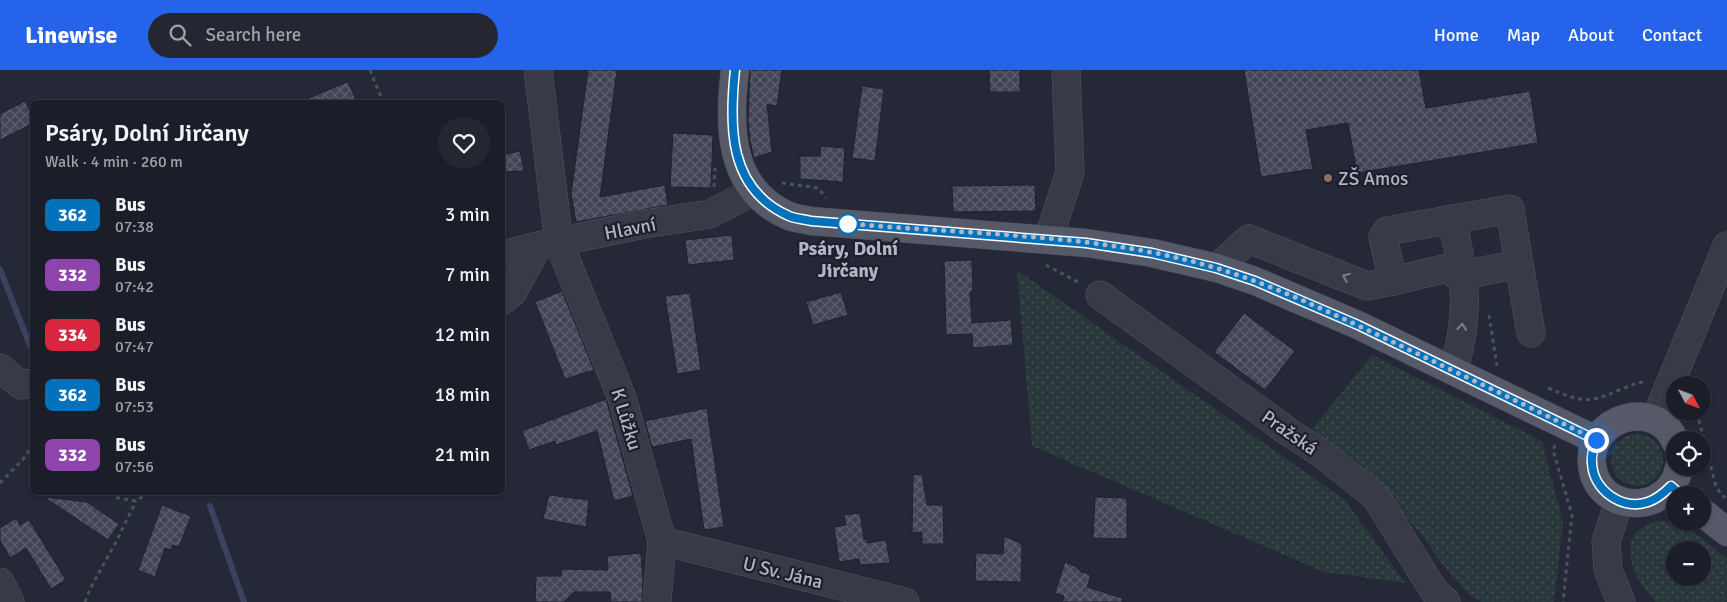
<!DOCTYPE html>
<html lang="en">
<head>
<meta charset="utf-8">
<style>
  :root { --surface:#1b1e29; --page:#242731; --text:#f1f3f6; --muted:#a0a2a8; --line:#393c46; --accent:#2563eb }
  body { margin:0; font-family:Signika,sans-serif; background:var(--page); color:var(--text); height:100vh; display:flex; flex-direction:column; font-size:19px; white-space:nowrap }
  * { box-sizing:border-box; margin:0 }
  p { font-size:16px; color:var(--muted) }
  .icon { flex:none; width:28px; height:28px; fill:none; stroke:currentColor; stroke-width:2; stroke-linecap:round; stroke-linejoin:round }
  .map { position:relative; flex:1; overflow:hidden }
  .details { position:absolute; left:30px; top:30px; width:475px; height:395px; display:flex; flex-direction:column; background:var(--surface); border-radius:8px; box-shadow:0 1px 4px #0004,0 0 0 1px var(--line) }
  .details>* { flex:none }
  .badge { padding:0 10px; border-radius:8px; font-size:18px; line-height:32px }
  .needle { width:32px; rotate:131deg }
  .buttons { position:absolute; left:1666px; top:306px; display:grid; gap:10px }
  .buttons a { display:grid; place-items:center; width:45px; height:45px; border-radius:50%; background:var(--surface); box-shadow:0 1px 4px #0004,0 0 0 1px var(--line); font-size:25px }
  .you { position:absolute; width:25px; height:25px; margin:-12px; border:4px solid #fff; border-radius:50%; background:#1a73e8; box-shadow:0 0 0 8px #1a73e833 }
  .map>.badge { position:absolute; translate:-50% -50%; box-shadow:0 0 0 2px #fff }
  .round { display:grid; place-items:center; flex:none; width:52px; height:52px; border-radius:26px; background:var(--page) }
  .overview { display:flex; align-items:center; justify-content:space-between; height:85px; padding:0 15px }
  h1 { font-size:24px; font-weight:600; line-height:38px }
  ul { padding:0; list-style:none }
  li { display:flex; align-items:center; gap:15px; height:60px; padding:0 15px }
  li div { flex:1 }
  li b { display:block; font-size:19px }
  li em { font-style:normal }
  li .badge { min-width:55px; font-weight:700; text-align:center }
  header { display:flex; align-items:center; gap:30px; box-sizing:border-box; height:70px; padding:0 25px; background:var(--accent); color:#fff }
  header strong { font-size:24px }
  nav { display:flex; gap:28px; margin-inline-start:auto; font-size:18px }
  .search { width:350px; height:45px; background:var(--page); display:flex; align-items:center; gap:12px; box-sizing:border-box; padding:0 18px; border-radius:28px; color:var(--muted); font-size:19px }
  .map>svg:first-child { display:block }
</style>
</head>
<body>
<header>
<strong>Linewise</strong>
<div class="search"><svg class="icon" aria-label="search" viewBox="0 0 24 24"><circle cx="10" cy="10" r="6"/><path d="M15 15l6 6"/></svg>Search here</div>
<nav><a>Home</a><a>Map</a><a>About</a><a>Contact</a></nav>
</header>
<div class="map">
<svg width="1727" height="532" viewBox="0 0 1727 532">
  <defs>
    <pattern id="grass-dots" width="8" height="8" patternUnits="userSpaceOnUse" patternTransform="scale(1.25)"><rect width="8" height="8" fill="#2a383c"/><path d="M2 2h.1M6 6h.1" fill="none" stroke="#465357" stroke-width="1.8" stroke-linecap="round"/></pattern>
    <pattern id="building-cross-hatch" width="8" height="8" patternUnits="userSpaceOnUse" patternTransform="scale(1.25)"><rect width="8" height="8" fill="#414557"/><path d="M0 0l8 8M0 8l8-8" fill="none" stroke="#5a5e6e"/></pattern>
  </defs>
  <rect width="100%" height="100%" fill="#242837"/>
  <!-- grass -->
  <g fill="url(#grass-dots)" fill-rule="evenodd">
    <polygon points="1017,200 1345,430 1405,513 1324,502 1032,376"/>
    <polygon points="1372,285 1542,371 1563,453 1554,532 1482,532 1470,525 1444,497 1424,468 1376,412 1312,359"/>
    <circle cx="1637" cy="390" r="26"/>
    <path d="M1661 451C1691 457 1704 470 1727 488V532H1656C1631 507 1611 458 1661 451ZM1675 480H1702V508H1675Z"/>
  </g>
  <g fill="none" stroke-linecap="round" stroke-linejoin="round">
    <!-- stream -->
    <g stroke="#3c415e" stroke-width="6">
      <polyline points="0,199 32,281"/>
      <polyline points="210,436 244,532"/>
    </g>
  </g>
  <!-- building -->
  <g fill="url(#building-cross-hatch)" stroke="#1f212f">
    <polygon points="588,0 617,0 600,127 665,115 668,135 576,152 571,124"/>
    <polygon points="750,0 782,0 777,36 767,34 772,82 754,88 750,71 748,50"/>
    <polygon points="989,0 1020,0 1020,22 990,22"/>
    <polygon points="1244,0 1419,0 1426,38 1530,21 1538,73 1357,103 1348,53 1306,60 1313,99 1261,107"/>
    <polygon points="348,12 357,32 300,32 340,15"/>
    <polygon points="862,16 884,19 875,91 852,88"/>
    <polygon points="25,31 32,46 32,54 0,70 0,44"/>
    <polygon points="673,63 713,65 711,118 670,117"/>
    <polygon points="821,76 845,78 843,112 800,109 800,86 820,86"/>
    <polygon points="520,81 524,101 502,102 502,85"/>
    <polygon points="1035,115 1036,141 953,142 952,116"/>
    <polygon points="732,165 734,190 688,195 685,170"/>
    <polygon points="972,190 973,220 970,222 972,253 1011,250 1013,275 973,278 972,264 946,265 944,191"/>
    <polygon points="562,221 594,300 565,309 535,232"/>
    <polygon points="841,222 848,245 813,255 806,232"/>
    <polygon points="690,223 701,300 677,304 665,226"/>
    <polygon points="1244,243 1295,281 1265,320 1214,282"/>
    <polygon points="606,329 633,426 614,431 597,361 556,375 555,371 529,380 522,361"/>
    <polygon points="707,338 724,457 704,460 691,369 652,377 645,351"/>
    <polygon points="922,404 927,435 943,435 944,474 922,474 922,462 912,463 913,405"/>
    <polygon points="549,425 589,430 586,457 543,449"/>
    <polygon points="44,427 87,432 119,454 108,470"/>
    <polygon points="1095,427 1127,428 1127,469 1093,468"/>
    <polygon points="162,435 191,446 179,477 173,475 171,480 165,478 155,507 138,500"/>
    <polygon points="860,443 864,469 867,469 867,473 886,470 890,493 860,495 859,489 839,492 834,457 846,455 844,445"/>
    <polygon points="16,448 20,455 29,450 66,510 51,519 26,478 10,488 0,470 0,458"/>
    <polygon points="1004,466 1022,474 1021,512 975,511 976,483 1003,484"/>
    <polygon points="641,483 643,513 642,532 611,532 610,522 574,522 564,532 535,532 536,506 561,506 562,499 608,500 607,486"/>
    <polygon points="1065,492 1077,497 1081,502 1091,505 1087,517 1122,528 1122,532 1062,532 1064,526 1055,523"/>
  </g>
  <g fill="none" stroke-linecap="round" stroke-linejoin="round">
    <defs>
      <g id="minor">
        <polyline points="538,0 559,173 622,328 662,471 657,532"/>
        <polygon points="1510,139 1519,194 1473,203 1463,211 1448,198 1393,211 1383,167 1387,161"/>
        <path d="M1452 149C1456 169 1461 190 1463 210 1467 240 1462 272 1453 301"/>
        <polyline points="1046,169 1053,155 1070,102 1066,0"/>
        <polyline points="502,185 538,176 644,154 710,144 754,121"/>
        <polyline points="1519,194 1531,263"/>
        <polyline points="1217,198 1249,169 1367,216 1393,211"/>
        <polyline points="1100,225 1290,363 1322,384 1376,427 1434,521 1446,532"/>
        <polyline points="502,231 512,223 538,176"/>
        <polyline points="0,298 21,315 32,313"/>
        <polyline points="1655,350 1727,176"/>
        <polyline points="1619,431 1606,472 1608,499 1621,532"/>
        <polyline points="662,471 905,532"/>
        <polyline points="0,512 10,532"/>
      </g>
      <g id="major">
        <path d="M735 0C728 56 728 120 789 146 796 149 804 149 811 151L1086 173 1152 183 1217 198 1255 211 1358 255 1596 370"/>
        <path d="M1675 371C1657 327 1587 347 1592 394 1596 444 1669 447 1679 398"/>
        <polyline points="1702,442 1727,462"/>
      </g>
    </defs>
    <!-- minor casing -->
    <use href="#minor" stroke="#535563" stroke-width="29"/>
    <!-- major casing -->
    <use href="#major" stroke="#414351" stroke-width="29"/>
    <!-- path -->
    <g stroke="#48535a" stroke-width="3" stroke-dasharray="4 4" stroke-linecap="butt">
      <polyline points="370,0 383,32"/>
      <polyline points="782,113 818,118 826,128"/>
      <polyline points="714,117 715,98"/>
      <polyline points="1046,195 1080,213"/>
      <polyline points="1489,245 1497,296"/>
      <path d="M1548 318C1580 331 1586 335 1619 320 1628 317 1636 312 1645 312"/>
      <polyline points="1697,342 1715,413 1719,421 1725,428"/>
      <polyline points="1555,375 1553,380 1572,445 1563,532"/>
      <polyline points="0,413 27,385 32,370"/>
      <polyline points="110,422 118,428 136,431 149,422"/>
      <polyline points="85,532 90,519 117,470 136,431"/>
    </g>
    <!-- minor -->
    <use href="#minor" stroke="#383a48" stroke-width="28"/>
    <!-- major -->
    <use href="#major" stroke="#565968" stroke-width="28"/>
  </g>
  <!-- one-way arrows -->
  <defs><path id="oneway-chevron" d="M-2-3.5L2.5 0L-2 3.5" fill="none" stroke-width="1.6" stroke-linecap="round" stroke-linejoin="round" transform="scale(1.25)"/></defs>
  <g stroke="#7c7e8c">
    <use href="#oneway-chevron" transform="translate(1346 207) rotate(-158)"/>
    <use href="#oneway-chevron" transform="translate(1462 257) rotate(-84)"/>
  </g>
  <g fill="none" stroke-linecap="round" stroke-linejoin="round">
    <defs>
      <path id="line" d="M735 0C729 56 728 119 789 146 796 149 804 149 811 151L1086 173 1152 183 1216 198 1255 211 1358 255 1596 370C1594 377 1591 384 1592 393 1593 420 1622 441 1648 432 1657 429 1664 423 1671 416L1681 425"/>
    </defs>
    <!-- line casing -->
    <use href="#line" stroke="#fff" stroke-width="11"/>
    <!-- line -->
    <use href="#line" stroke="#0072bc" stroke-width="8"/>
    <!-- walk -->
    <path stroke="#b3b5c4" stroke-width="5" stroke-dasharray="0 9" d="M848 154 842 153C957 164 1080 163 1191 191 1262 209 1329 242 1395 273 1462 305 1530 337 1596 370"/>
  </g>
  <!-- markers -->
  <circle fill="#8d6e63" stroke="#1d1f2d" stroke-width="2" cx="1328" cy="108" r="5"/>
  <circle fill="#fff" stroke="#0072bc" stroke-width="2.5" cx="848" cy="154" r="10"/>
  <g text-anchor="middle" stroke-width="4.5" stroke-linejoin="round" paint-order="stroke">
    <!-- poi labels -->
    <g font-size="19" fill="#b3b5c4" stroke="#1d1f2d" text-anchor="start">
      <text x="1338" y="115">ZŠ Amos</text>
    </g>
    <!-- street labels -->
    <g font-size="19" fill="#b3b5c4" stroke="#1d1f2d">
      <text transform="translate(630 158) rotate(-11)" y="7">Hlavní</text>
      <text transform="translate(627 349) rotate(73)" y="7">K Lůžku</text>
      <text transform="translate(1290 362) rotate(35)" y="7">Pražská</text>
      <text transform="translate(783 502) rotate(14)" y="7">U Sv. Jána</text>
    </g>
    <!-- stop labels -->
    <g font-size="19" font-weight="bold" fill="#b3b5c4" stroke="#1d1f2d">
      <text x="848" y="185">Psáry, Dolní<tspan x="848" dy="22">Jirčany</tspan></text>
    </g>
  </g>
</svg>
<div class="buttons">
<a><svg class="needle" viewBox="-14 -14 28 28"><path d="M0-13l5 13h-10z" fill="#e53935"/><path d="M0 13l5-13h-10z" fill="#a0a2a8"/></svg></a>
<a><svg class="icon" aria-label="locate" viewBox="0 0 24 24"><circle cx="12" cy="12" r="6"/><path d="M12 2v4M12 18v4M2 12h4M18 12h4"/></svg></a>
<a>+</a>
<a>−</a>
</div>
<div class="you" style="left:1596px;top:370px"></div>
<section class="details">
<div class="overview"><div><h1>Psáry, Dolní Jirčany</h1><p>Walk · 4 min · 260 m</p></div><a class="round"><svg class="icon" aria-label="heart" viewBox="0 0 24 24"><path d="M12 20l-8-8c-3-5 5-10 8-4 3-6 11-1 8 4z"/></svg></a></div>
<ul>
<li><span class="badge" style="background:#0072bc;color:#fff">362</span><div><b>Bus</b><p>07:38</p></div><em>3 min</em></li>
<li><span class="badge" style="background:#8e44ad;color:#fff">332</span><div><b>Bus</b><p>07:42</p></div><em>7 min</em></li>
<li><span class="badge" style="background:#d7263d;color:#fff">334</span><div><b>Bus</b><p>07:47</p></div><em>12 min</em></li>
<li><span class="badge" style="background:#0072bc;color:#fff">362</span><div><b>Bus</b><p>07:53</p></div><em>18 min</em></li>
<li><span class="badge" style="background:#8e44ad;color:#fff">332</span><div><b>Bus</b><p>07:56</p></div><em>21 min</em></li>
</ul>
</section>
</div>
</body>
</html>
